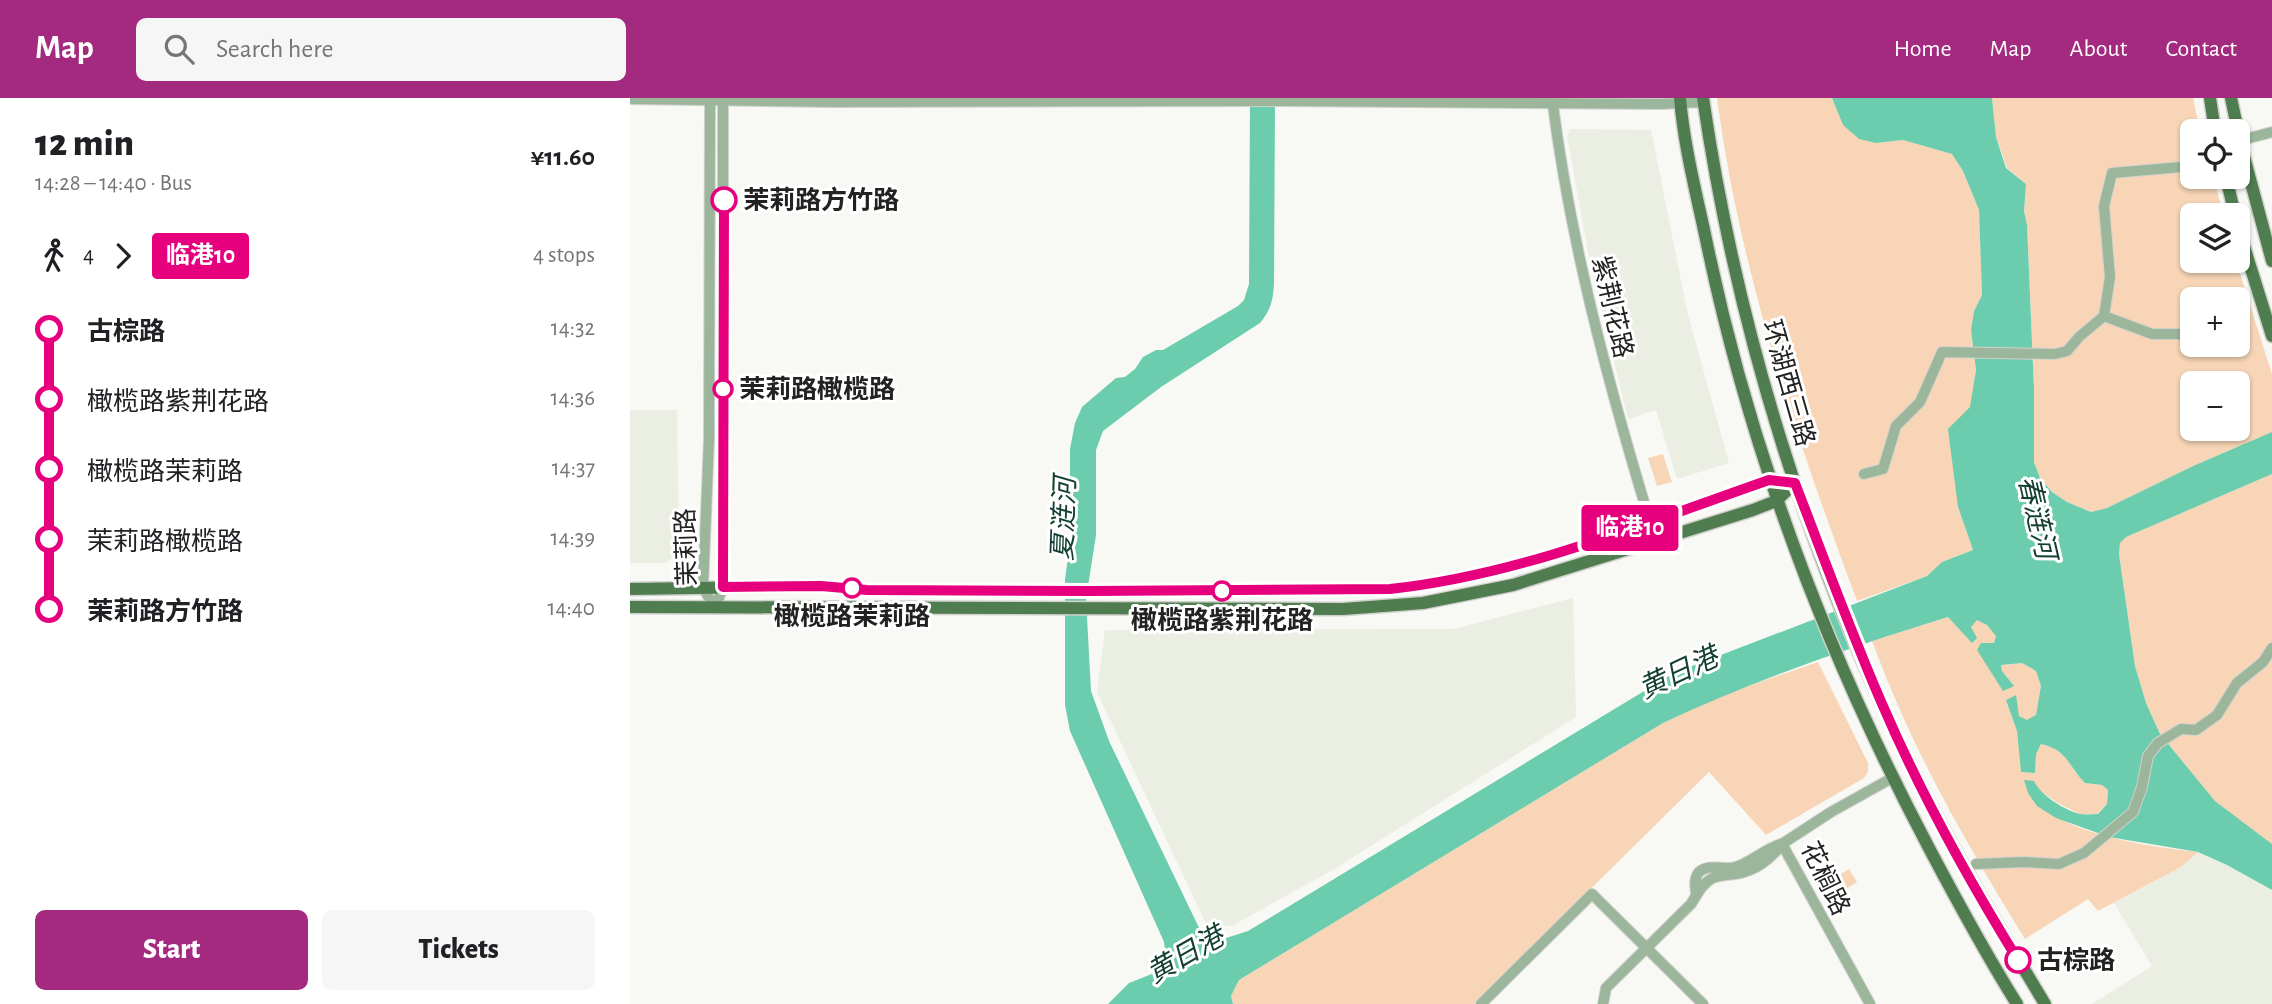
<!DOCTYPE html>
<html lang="en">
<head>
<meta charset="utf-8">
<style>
  :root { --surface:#fff; --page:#f6f6f6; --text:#202124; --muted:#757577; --accent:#a42a80 }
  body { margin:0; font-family:"Alegreya Sans","Noto Sans SC",sans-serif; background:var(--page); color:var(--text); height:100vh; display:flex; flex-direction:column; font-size:26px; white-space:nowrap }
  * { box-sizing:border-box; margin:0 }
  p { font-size:23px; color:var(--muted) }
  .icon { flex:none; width:38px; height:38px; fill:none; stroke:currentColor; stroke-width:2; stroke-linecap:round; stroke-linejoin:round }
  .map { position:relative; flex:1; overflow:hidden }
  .sheet { display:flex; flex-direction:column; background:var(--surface); width:630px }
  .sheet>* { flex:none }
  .badge { padding:0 14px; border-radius:5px; font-size:24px; line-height:46px }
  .fabs { position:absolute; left:1550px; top:21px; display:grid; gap:14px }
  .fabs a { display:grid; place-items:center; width:70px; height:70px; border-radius:10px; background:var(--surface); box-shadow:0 2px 5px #0004; font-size:35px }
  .map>.badge { position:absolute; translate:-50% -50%; box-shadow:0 0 0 4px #fff }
  .legs { display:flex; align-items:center; gap:10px; height:77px; padding:0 35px; font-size:23px }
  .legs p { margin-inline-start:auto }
  .headline { display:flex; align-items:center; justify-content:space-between; height:119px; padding:0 35px }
  h1 { font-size:38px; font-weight:800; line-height:52px }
  .cta { display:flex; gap:14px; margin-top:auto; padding:14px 35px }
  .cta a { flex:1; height:80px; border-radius:10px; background:var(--accent); color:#fff; font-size:28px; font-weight:800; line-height:80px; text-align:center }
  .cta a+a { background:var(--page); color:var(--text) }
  ul { padding:0 35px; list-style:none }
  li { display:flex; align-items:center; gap:24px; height:70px; font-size:26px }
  li i { display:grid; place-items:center; width:10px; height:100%; margin:0 9px; background:currentColor }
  li i::after { content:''; width:18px; height:18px; margin:-9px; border:5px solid; border-radius:50%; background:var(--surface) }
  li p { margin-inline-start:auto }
  li:first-child i { background:linear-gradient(#0000 50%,currentColor 0) }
  li:last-child i { background:linear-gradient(currentColor 50%,#0000 0) }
  header { display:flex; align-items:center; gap:42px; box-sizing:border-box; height:98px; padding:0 35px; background:var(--accent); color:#fff }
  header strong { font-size:33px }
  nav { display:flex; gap:38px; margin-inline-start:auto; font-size:24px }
  .search { width:490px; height:63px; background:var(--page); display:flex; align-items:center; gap:18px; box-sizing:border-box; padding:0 24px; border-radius:10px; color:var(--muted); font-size:26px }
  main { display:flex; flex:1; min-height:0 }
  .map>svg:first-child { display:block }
</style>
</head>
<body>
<header>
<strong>Map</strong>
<div class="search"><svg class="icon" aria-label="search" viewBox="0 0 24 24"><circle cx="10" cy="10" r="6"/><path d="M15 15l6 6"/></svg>Search here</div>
<nav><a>Home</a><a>Map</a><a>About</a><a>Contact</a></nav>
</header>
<main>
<section class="sheet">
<div class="headline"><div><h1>12 min</h1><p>14:28 – 14:40 · Bus</p></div><b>¥11.60</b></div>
<div class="legs"><svg class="icon" aria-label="walk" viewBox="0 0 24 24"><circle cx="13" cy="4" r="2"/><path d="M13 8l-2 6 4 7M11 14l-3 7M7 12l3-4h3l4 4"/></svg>4<svg class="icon" aria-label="forward" viewBox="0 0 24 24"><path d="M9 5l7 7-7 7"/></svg><b class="badge" style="background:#e6007e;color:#fff">临港10</b><p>4 stops</p></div>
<ul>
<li><i style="color:#e6007e"></i><b>古棕路</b><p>14:32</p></li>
<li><i style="color:#e6007e"></i><span>橄榄路紫荆花路</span><p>14:36</p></li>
<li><i style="color:#e6007e"></i><span>橄榄路茉莉路</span><p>14:37</p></li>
<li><i style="color:#e6007e"></i><span>茉莉路橄榄路</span><p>14:39</p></li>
<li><i style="color:#e6007e"></i><b>茉莉路方竹路</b><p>14:40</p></li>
</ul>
<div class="cta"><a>Start</a><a>Tickets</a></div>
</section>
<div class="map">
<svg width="1642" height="906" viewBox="0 0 1642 906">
  <rect width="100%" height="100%" fill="#f8f9f4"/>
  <!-- built -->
  <g fill="#ebeee2">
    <polygon points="941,31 1021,32 1057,213 1099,365 1047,381 1026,312 998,321 958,154 937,38"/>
    <polygon points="0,312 47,312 49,456 35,465 0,465"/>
    <polygon points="943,500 946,619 706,770 602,828 577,828 467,594 475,532 823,531"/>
    <polygon points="1568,754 1597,767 1642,792 1642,906 1462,906 1522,868 1484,805 1551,769"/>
  </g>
  <!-- green -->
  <g fill="#f7d5b6" fill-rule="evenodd">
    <path d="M1087 0H1202L1213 27 1246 45 1273 42 1322 56 1333 73 1349 112 1350 138 1352 197 1344 213 1341 232 1346 272 1328 409 1343 452 1312 464 1297 478 1227 503C1166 340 1110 173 1087 0Z"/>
    <path d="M1362 0H1563L1570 33H1563V79H1584L1593 117H1563V163H1606L1642 276V334L1563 368 1477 410 1461 414 1437 404 1422 394 1410 380 1404 364V291L1397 127 1394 113 1396 86 1377 70 1366 39ZM1563 201H1608V247H1563ZM1563 285H1608V331H1563Z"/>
    <polygon points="1033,356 1042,384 1027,388 1018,360"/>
    <polygon points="1642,376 1642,746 1585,703 1530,636 1516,605 1505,568 1489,456 1490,445 1496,439"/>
    <path d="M1318 519 1341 529 1347 521 1357 527 1366 538 1364 545 1347 552 1383 587 1372 573 1371 567 1392 565 1406 573 1411 588 1406 617 1397 623 1389 618 1376 602 1387 633 1391 674 1405 675 1406 656 1411 646C1438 652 1438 668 1455 685L1472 687 1478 692 1477 706 1467 716H1449L1426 704 1395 682C1406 735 1523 749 1568 754L1551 769 1468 813 1458 801 1395 841C1347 763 1300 683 1264 598 1256 580 1249 561 1242 543Z"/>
    <polygon points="1188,564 1238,665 1238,673 1234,680 1136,737 1079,674 844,906 603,906 601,898 609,882 1033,625 1095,596"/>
    <polygon points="1219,771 1227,784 1203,799 1195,786"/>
  </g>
  <!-- water -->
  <path fill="#6bccae" d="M620 0H645L644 186C643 202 641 212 630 225L531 289 473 333 466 352V437L456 501 461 593 479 643 573 838 593 841 618 833 1044 575 1297 478 1312 464 1343 452 1328 409 1318 331 1340 309 1346 272 1341 232 1344 213 1352 197 1349 112 1333 73 1322 56 1273 42 1246 45 1229 41 1213 27 1202 0H1362L1366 39 1376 70 1396 86 1394 113 1397 127 1404 291V364L1410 380 1422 394 1437 404 1461 414 1477 410 1563 368 1642 334V376L1496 439 1490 445 1489 456 1505 568 1516 605 1530 636 1585 703 1642 746V792L1597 767 1568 754 1479 739 1426 720 1407 708 1398 695 1394 682 1404 683C1410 697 1436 713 1450 716 1455 717 1462 716 1468 716L1477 706 1478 692 1472 687 1455 685C1438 668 1438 652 1411 646L1406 656 1405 675 1391 674 1387 633 1376 602 1386 597 1389 618 1397 622 1406 617 1411 588 1406 573 1392 565 1371 567 1372 573 1384 588 1373 593 1347 552 1351 545H1364L1366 538 1357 527 1347 522 1341 529 1347 540 1342 545 1318 519C1221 549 1124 582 1033 625L609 882 601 898 603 906H478L499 885 527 874 536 860 534 844 440 633 435 607V481L440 446V351L445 325 452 309 486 280 495 279 505 271 513 259 526 252H533L608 208 614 202 619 186Z"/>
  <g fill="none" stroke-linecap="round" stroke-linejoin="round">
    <defs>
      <g id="minor">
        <polyline points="80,0 79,341 73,490 85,510"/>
        <path d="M922 0C940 144 978 285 1020 424"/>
        <polyline points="0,1 201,4 651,3 1030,6 1073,4"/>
        <polyline points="1608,43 1642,34"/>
        <polyline points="1474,218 1480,179 1474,108 1482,75 1563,68"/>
        <polyline points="1569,247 1585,247"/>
        <polyline points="1234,376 1253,371 1266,328 1290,304 1312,254 1425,256 1437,253 1449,239 1474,218 1522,236 1549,236 1563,243"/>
        <polyline points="85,510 93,489 93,0"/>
        <polyline points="1346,766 1394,764 1429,766 1454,755 1503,714 1512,689 1518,658 1528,645 1551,631 1566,632 1587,617 1607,585 1633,564 1642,550"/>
        <path d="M1066 795C1065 788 1064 780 1069 774 1078 766 1091 771 1101 770 1118 768 1133 751 1151 746"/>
        <polyline points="851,906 962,796 1073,906"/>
        <path d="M973 906 976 890 1061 806C1067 797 1072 785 1083 780 1089 777 1098 777 1105 776 1124 774 1141 761 1152 746"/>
        <polyline points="1240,906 1152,746 1201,714 1262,680"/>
      </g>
      <g id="major">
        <path d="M1050 0C1054 49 1067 98 1077 146 1121 357 1198 559 1299 750 1327 803 1355 855 1387 906"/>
        <path d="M1073 0C1107 232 1178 460 1282 670 1322 751 1368 828 1415 906"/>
        <polyline points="1580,0 1585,33"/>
        <polyline points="1601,0 1608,33"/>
        <polyline points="1608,36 1642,163"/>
        <polyline points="1596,79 1605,117"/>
        <polyline points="1608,129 1642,238"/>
        <path d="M0 491 191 488 237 492 460 493 760 491C891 477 1015 425 1139 382L1165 385"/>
        <polyline points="0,509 713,511 793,505 883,487 1123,412 1146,403 1165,385"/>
      </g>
    </defs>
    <!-- minor casing -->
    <use href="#minor" stroke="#d1d2ce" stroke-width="12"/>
    <!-- major casing -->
    <use href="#major" stroke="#d1d2ce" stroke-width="15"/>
    <!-- minor -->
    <use href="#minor" stroke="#9cb69b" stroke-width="10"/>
    <!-- major -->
    <use href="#major" stroke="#4f7d4f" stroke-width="12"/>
  </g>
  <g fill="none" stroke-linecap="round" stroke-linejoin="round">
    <defs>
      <path id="line-1" d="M94 102 93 489 191 488 237 492 460 493 760 491C891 477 1015 425 1139 382L1165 385C1194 460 1221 535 1253 608 1291 696 1338 781 1388 862"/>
    </defs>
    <!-- line-1 casing -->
    <use href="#line-1" stroke="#fff" stroke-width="16"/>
    <!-- line-1 -->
    <use href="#line-1" stroke="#e6007e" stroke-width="10"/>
  </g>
  <!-- markers -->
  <g fill="#fff" stroke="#e6007e" stroke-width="3.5">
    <circle cx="94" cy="102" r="12"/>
    <circle cx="93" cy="291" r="9"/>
    <circle cx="222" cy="490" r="9"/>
    <circle cx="592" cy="493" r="9"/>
    <circle cx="1388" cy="862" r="12"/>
  </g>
  <g text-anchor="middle" stroke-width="6" stroke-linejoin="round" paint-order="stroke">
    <!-- stop labels -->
    <g font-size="26" font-weight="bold" fill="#222221" stroke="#fff" text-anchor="start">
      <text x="113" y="111">茉莉路方竹路</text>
      <text x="109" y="300">茉莉路橄榄路</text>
      <text x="222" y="527" text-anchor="middle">橄榄路茉莉路</text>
      <text x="592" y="531" text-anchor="middle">橄榄路紫荆花路</text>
      <text x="1407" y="871">古棕路</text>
    </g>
    <!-- street labels -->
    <g font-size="26" fill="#222221" stroke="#fff">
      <text transform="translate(983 209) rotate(77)" y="9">紫荆花路</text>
      <text transform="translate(1159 285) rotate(74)" y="9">环湖西三路</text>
      <text transform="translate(56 449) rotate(-92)" y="9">茉莉路</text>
      <text transform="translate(1196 780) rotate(64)" y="9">花榈路</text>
    </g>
    <!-- water labels -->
    <g font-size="28" font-style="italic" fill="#144033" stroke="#fff">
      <text transform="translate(1408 419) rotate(77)" y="10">春涟河</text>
      <text transform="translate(433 421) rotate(-88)" y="10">夏涟河</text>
      <text transform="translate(1048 574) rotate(-25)" y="10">黄日港</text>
      <text transform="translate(555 856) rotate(-30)" y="10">黄日港</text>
    </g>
  </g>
</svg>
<div class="fabs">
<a><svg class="icon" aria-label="locate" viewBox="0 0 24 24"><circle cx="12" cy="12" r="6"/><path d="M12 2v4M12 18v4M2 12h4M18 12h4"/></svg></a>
<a><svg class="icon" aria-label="layers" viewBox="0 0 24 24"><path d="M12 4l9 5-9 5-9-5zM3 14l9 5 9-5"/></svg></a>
<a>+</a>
<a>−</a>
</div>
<b class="badge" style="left:1000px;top:430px;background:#e6007e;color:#fff">临港10</b>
</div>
</main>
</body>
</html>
